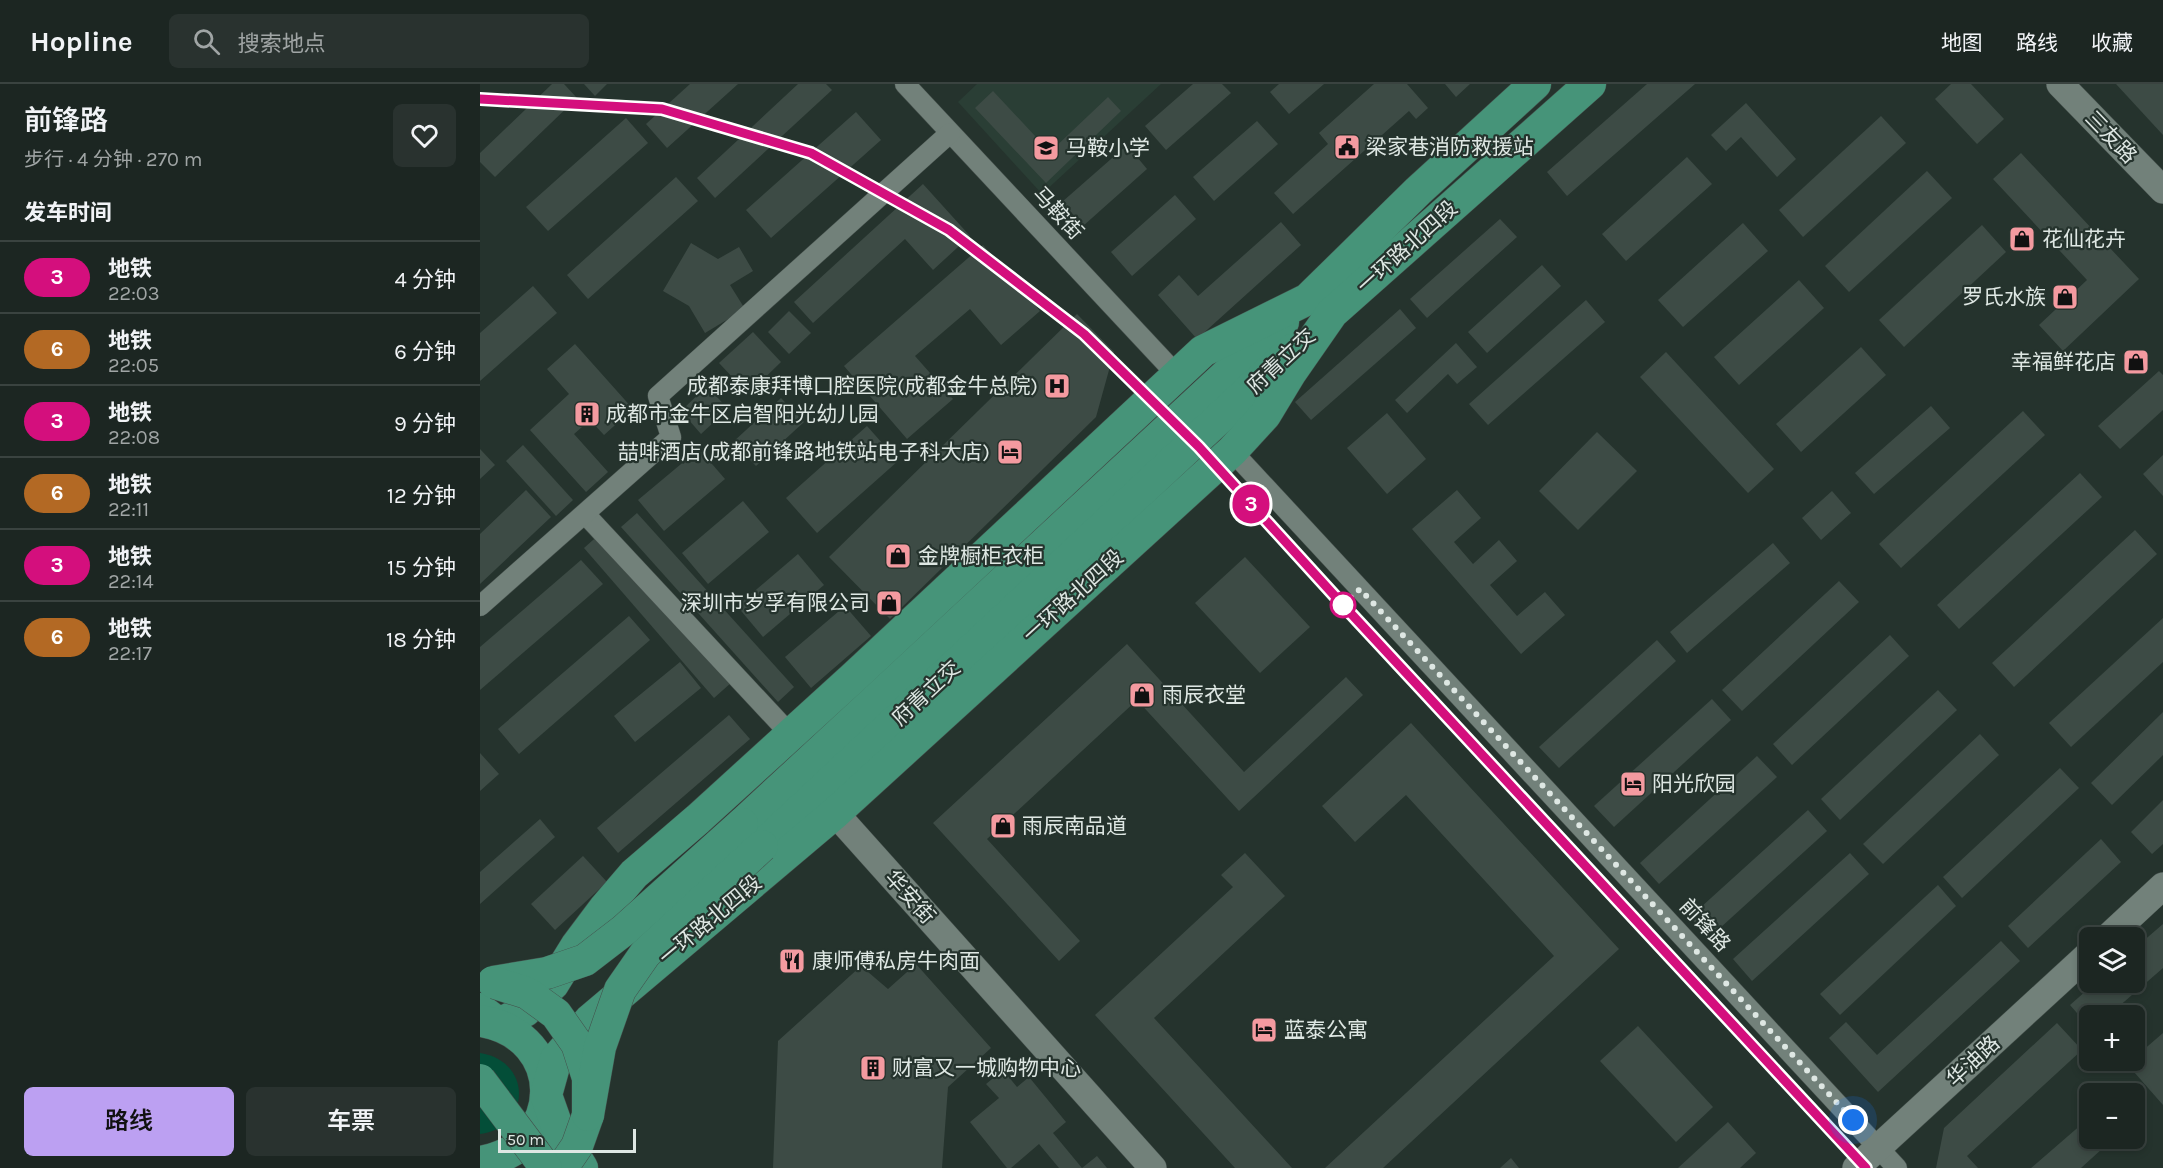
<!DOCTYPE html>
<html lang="zh">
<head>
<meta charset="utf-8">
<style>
  :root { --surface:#1c2622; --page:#29322f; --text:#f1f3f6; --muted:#a0a5a5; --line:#3a4340; --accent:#bca0f2 }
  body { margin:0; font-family:Karla,"Noto Sans SC",sans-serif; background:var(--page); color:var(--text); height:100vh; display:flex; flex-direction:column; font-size:22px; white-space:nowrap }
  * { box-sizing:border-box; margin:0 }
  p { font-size:20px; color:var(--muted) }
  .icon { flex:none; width:33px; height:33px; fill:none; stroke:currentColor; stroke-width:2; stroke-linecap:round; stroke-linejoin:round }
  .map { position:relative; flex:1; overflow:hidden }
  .side { display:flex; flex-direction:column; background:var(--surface); width:480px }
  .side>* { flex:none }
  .badge { padding:0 12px; border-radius:20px; font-size:21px; line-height:39px }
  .fabs { position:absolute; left:1599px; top:843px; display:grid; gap:12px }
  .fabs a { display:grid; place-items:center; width:66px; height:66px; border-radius:9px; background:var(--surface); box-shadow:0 3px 9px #0003,0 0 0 2px var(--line); font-size:30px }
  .scale { position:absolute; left:18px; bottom:15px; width:138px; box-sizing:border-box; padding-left:6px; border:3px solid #dee7e3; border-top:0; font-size:16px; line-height:21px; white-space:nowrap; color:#dee7e3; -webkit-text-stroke:4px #25332d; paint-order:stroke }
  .you { position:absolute; width:30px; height:30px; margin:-15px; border:4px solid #fff; border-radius:50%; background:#1a73e8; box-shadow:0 0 0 9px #1a73e833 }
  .map>.badge { position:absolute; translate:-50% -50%; box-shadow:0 0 0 3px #fff }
  h2 { padding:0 24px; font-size:22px; line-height:54px }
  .round { display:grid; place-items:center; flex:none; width:63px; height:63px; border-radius:9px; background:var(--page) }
  .head { display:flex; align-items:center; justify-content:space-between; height:102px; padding:0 24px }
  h1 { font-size:28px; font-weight:600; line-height:45px }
  .cta { display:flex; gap:12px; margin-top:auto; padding:12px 24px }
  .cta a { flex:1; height:69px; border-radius:9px; background:var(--accent); color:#111; font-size:24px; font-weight:600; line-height:69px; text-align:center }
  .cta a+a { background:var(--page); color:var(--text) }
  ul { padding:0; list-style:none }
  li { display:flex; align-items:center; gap:18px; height:72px; padding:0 24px; border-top:2px solid var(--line) }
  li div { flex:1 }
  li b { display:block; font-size:22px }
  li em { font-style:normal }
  li .badge { min-width:66px; font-weight:700; text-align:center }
  header { display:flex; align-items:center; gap:36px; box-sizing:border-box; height:84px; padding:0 30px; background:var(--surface); border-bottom:2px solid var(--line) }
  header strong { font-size:28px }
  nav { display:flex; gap:33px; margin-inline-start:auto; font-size:21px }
  .search { width:420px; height:54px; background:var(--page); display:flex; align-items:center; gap:15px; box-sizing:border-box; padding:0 21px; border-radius:9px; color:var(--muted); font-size:22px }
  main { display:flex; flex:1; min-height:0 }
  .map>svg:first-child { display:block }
</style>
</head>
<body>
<header>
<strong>Hopline</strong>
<div class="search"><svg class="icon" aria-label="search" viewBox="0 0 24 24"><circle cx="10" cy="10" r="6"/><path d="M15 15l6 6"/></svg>搜索地点</div>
<nav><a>地图</a><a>路线</a><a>收藏</a></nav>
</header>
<main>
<section class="side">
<div class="head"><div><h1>前锋路</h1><p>步行 · 4 分钟 · 270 m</p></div><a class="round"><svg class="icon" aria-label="heart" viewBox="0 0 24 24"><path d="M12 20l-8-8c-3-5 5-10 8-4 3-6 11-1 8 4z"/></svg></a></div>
<h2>发车时间</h2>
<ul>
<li><span class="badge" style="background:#d40f7d;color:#fff">3</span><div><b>地铁</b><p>22:03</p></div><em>4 分钟</em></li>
<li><span class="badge" style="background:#b36924;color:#fff">6</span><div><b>地铁</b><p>22:05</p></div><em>6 分钟</em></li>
<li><span class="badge" style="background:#d40f7d;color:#fff">3</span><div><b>地铁</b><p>22:08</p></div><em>9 分钟</em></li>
<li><span class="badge" style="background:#b36924;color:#fff">6</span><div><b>地铁</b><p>22:11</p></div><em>12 分钟</em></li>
<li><span class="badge" style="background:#d40f7d;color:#fff">3</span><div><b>地铁</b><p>22:14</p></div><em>15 分钟</em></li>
<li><span class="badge" style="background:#b36924;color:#fff">6</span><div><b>地铁</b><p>22:17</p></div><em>18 分钟</em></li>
</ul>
<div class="cta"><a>路线</a><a>车票</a></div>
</section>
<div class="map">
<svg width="1683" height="1084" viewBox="0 0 1683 1084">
  <rect width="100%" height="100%" fill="#25332d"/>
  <!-- built -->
  <polygon fill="#2a3e35" points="497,0 681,0 562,110 478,18"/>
  <!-- green -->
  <path fill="#034e38" d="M0 969C53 977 51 1044 0 1050Z"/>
  <!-- building -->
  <g fill="#3d4b45">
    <polygon points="72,0 84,0 97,14 15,93 0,78 0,69"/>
    <polygon points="104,0 127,0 115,12"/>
    <polygon points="210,0 258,0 187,64 166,40"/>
    <polygon points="318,0 346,0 352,6 235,114 217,94"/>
    <polygon points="713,0 742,0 751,9 686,66 665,42"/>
    <polygon points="799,0 844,0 809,30 790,8"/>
    <polygon points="894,0 927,0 948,24 936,35 929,27 813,130 794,109 848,60 839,49"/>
    <polygon points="965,0 990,0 976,13"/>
    <polygon points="1167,0 1215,0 1087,112 1067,88"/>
    <polygon points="1471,0 1491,0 1524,35 1497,60 1455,15"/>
    <polygon points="1636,0 1683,0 1683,51"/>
    <polygon points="513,7 570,68 628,13 641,27 566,99 495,24"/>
    <polygon points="1266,19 1316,75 1297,93 1261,53 1246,67 1231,51"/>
    <polygon points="376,28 401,56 291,154 266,126"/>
    <polygon points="1401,32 1426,59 1323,153 1299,126"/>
    <polygon points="146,34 168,59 68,147 46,123"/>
    <polygon points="777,37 798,60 734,117 713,93"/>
    <polygon points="647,61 667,85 603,142 582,118"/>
    <polygon points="1541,69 1659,195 1583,267 1559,241 1607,196 1513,95"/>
    <polygon points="1207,73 1232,100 1146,177 1122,150"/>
    <polygon points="1447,87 1472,114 1369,208 1345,182"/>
    <polygon points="196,93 218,117 108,215 87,191"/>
    <polygon points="443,100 490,152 453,186 425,155 333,239 314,218"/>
    <polygon points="695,111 716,135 652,192 631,168"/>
    <polygon points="1020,135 1037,153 947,234 930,215"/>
    <polygon points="801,138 821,161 717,255 678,211 699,191 718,212"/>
    <polygon points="1263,139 1288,167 1203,243 1178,216"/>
    <polygon points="1502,141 1526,168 1424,263 1399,236"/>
    <polygon points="211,159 238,175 259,163 273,187 250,201 265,225 225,249 209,222 183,207"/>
    <polygon points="503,161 560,227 521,261 490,225 435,272 473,315 427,355 364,282"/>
    <polygon points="1062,181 1081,202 1007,269 988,248"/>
    <polygon points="1319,196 1344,224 1259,301 1234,273"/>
    <polygon points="53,202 77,229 0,297 0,249"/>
    <polygon points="1106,216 1125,238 1008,341 989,320"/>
    <polygon points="920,225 936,244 831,336 815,318"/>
    <polygon points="309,227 331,249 309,270 288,248"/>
    <polygon points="597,230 634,268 616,333 410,535 349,473"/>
    <polygon points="273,248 301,278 268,310 239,279"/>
    <polygon points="976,259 997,283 977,300 968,290 927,329 915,316"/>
    <polygon points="95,260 153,325 124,351 110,336 94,350 128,388 106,408 50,346 89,310 67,285"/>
    <polygon points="1381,263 1406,291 1321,368 1296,340"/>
    <polygon points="1186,268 1294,385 1268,409 1160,293"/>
    <polygon points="1679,287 1683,291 1683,326 1640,365 1618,342"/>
    <polygon points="227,302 248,325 221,350 201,327"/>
    <polygon points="301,314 324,338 276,382 253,358"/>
    <polygon points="1451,322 1470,344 1394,410 1375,389"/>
    <polygon points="1543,327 1565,351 1421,484 1399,460"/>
    <polygon points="907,329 946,375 907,410 867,364"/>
    <polygon points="387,342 418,377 337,449 306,414"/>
    <polygon points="1117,348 1157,387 1098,446 1059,407"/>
    <polygon points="43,361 93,416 76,432 26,377"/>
    <polygon points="0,365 15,381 0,395"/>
    <polygon points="219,365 245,395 184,447 158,416"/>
    <polygon points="1683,371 1683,412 1663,390"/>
    <polygon points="1600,389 1622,413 1479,545 1457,521"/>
    <polygon points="46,406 71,433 0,500 0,450"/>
    <polygon points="977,406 1001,434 974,458 993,480 1019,456 1037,477 1010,501 1037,532 1065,508 1085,531 1041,570 932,445"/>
    <polygon points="1352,407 1371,429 1341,456 1322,434"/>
    <polygon points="263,417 289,448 228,500 202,469"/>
    <polygon points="157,429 314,603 298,618 141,443"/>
    <polygon points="1655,446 1677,470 1534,603 1512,579"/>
    <polygon points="122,448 252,598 234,614 104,464"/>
    <polygon points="1293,459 1310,479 1207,569 1190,548"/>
    <polygon points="318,470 344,501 283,553 257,522"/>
    <polygon points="765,473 830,543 780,589 715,519"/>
    <polygon points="101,476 123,500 0,606 0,563"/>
    <polygon points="1359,497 1379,518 1262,627 1242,606"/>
    <polygon points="365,522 391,552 331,604 305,573"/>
    <polygon points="149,532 170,556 39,670 18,645"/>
    <polygon points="1683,534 1683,578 1591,663 1569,639"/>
    <polygon points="1410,551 1429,572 1312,681 1293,660"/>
    <polygon points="1177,556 1196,577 1079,684 1059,663"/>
    <polygon points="647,560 764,688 866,593 883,611 759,727 657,616 507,755 600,857 579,877 453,739"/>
    <polygon points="200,578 221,604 155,658 134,632"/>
    <polygon points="1458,606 1477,626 1360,736 1341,715"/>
    <polygon points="1232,615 1251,636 1134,743 1114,722"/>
    <polygon points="1683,628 1683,671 1632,721 1611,699"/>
    <polygon points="249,631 270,655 138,769 117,744"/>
    <polygon points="931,639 1139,865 903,1084 845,1084 1074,872 926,711 875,758 842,722"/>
    <polygon points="1500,650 1519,671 1403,780 1383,760"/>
    <polygon points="0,669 19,690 0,707"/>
    <polygon points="1277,672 1297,693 1179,800 1160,779"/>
    <polygon points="1580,684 1599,704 1482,814 1463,793"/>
    <polygon points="1683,716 1683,760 1672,770 1651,748"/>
    <polygon points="1328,726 1347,747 1229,854 1210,833"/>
    <polygon points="60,735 75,753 0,820 0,788"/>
    <polygon points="1621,755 1641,778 1548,864 1528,842"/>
    <polygon points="765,769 805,812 674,934 812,1084 755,1084 615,931 753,803 741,791"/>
    <polygon points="1370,769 1389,790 1272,897 1253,875"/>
    <polygon points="103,772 127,798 75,846 51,820"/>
    <polygon points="1458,801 1476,822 1360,931 1340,910"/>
    <polygon points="1683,840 1683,884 1637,924 1643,932 1610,932 1610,944 1590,921 1616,898 1654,898 1654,865"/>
    <polygon points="1521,857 1540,877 1398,1008 1349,954 1366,938 1397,971"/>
    <polygon points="436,880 511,964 468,1003 462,1084 293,1084 298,957 381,882 408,905"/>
    <polygon points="1577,939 1602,966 1487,1072 1498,1084 1456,1084 1464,1044"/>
    <polygon points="1158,942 1233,1023 1196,1058 1120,977"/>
    <polygon points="1683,949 1683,1021 1647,980 1654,976 1654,974"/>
    <polygon points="523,986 537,1003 549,993 586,1038 573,1049 602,1084 617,1072 627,1084 579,1084 559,1060 531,1084 527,1084 490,1038 519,1014 506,1000"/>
    <polygon points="1654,1020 1663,1030 1654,1037"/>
    <polygon points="1610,1033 1610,1054 1634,1054 1601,1084 1551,1084"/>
    <polygon points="1248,1038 1276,1069 1260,1084 1198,1084"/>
    <polygon points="1031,1074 1039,1084 1020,1084"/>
  </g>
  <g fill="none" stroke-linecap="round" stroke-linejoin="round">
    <defs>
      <g id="street">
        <polyline points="425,0 697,291"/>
        <polyline points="752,367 1417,1084"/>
        <polyline points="105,430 310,650"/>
        <polyline points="0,522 191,353 178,312 470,49"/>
      </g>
      <g id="secondary">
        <polyline points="1580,0 1683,106"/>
        <polyline points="355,729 673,1084"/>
        <polyline points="1627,854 1683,802"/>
        <polyline points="1376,1084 1610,869"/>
      </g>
      <g id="primary">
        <polyline points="262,740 803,238"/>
        <polyline points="282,762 812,266"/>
        <polyline points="0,925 19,940 45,927 73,900 97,861 124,825 154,790 218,735 375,592 723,267 828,215 938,107 1055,0"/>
        <path d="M0 1078C87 1064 89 952 1 937"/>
        <polyline points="102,1084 78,1045 66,1011 76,975 110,936 355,729 752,367 785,331 811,288 852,229 1110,0"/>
      </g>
    </defs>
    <!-- street casing -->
    <use href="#street" stroke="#444f4b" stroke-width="21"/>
    <!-- secondary casing -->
    <use href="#secondary" stroke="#444f4b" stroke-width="28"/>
    <!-- primary casing -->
    <use href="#primary" stroke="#444f4b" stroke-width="33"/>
    <!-- street -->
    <use href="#street" stroke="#72817a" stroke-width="20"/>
    <!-- secondary -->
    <use href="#secondary" stroke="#72817a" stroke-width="27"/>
    <!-- primary -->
    <use href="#primary" stroke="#469479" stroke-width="32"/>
    <defs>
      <g id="primary-bridge">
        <polyline points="13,898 67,889 105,876 144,846 262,740"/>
        <polyline points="15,899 47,909 76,930 97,960 108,994 108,1031 97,1062 82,1084"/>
        <polyline points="0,996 66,1084"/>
        <polyline points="108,1031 120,963 140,906 165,870 282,762"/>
      </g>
    </defs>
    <!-- primary-bridge casing -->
    <use href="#primary-bridge" stroke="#444f4b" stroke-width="33" stroke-linecap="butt"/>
    <!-- primary-bridge -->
    <use href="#primary-bridge" stroke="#469479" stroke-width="32"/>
  </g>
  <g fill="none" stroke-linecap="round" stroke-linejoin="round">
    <defs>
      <polyline id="line" points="0,15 182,25 331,69 469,146 604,250 719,363 863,521 1386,1084"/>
    </defs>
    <!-- line casing -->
    <use href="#line" stroke="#fff" stroke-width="14"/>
    <!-- line -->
    <use href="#line" stroke="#d40f7d" stroke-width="9"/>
    <!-- walk -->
    <polyline stroke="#dee7e3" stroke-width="6" stroke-dasharray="0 10.8" points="863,521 880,505 1373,1036"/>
  </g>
  <!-- icons -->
  <defs>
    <symbol id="civic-square" viewBox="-11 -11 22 22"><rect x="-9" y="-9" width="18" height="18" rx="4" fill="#f49aa0" stroke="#25332d"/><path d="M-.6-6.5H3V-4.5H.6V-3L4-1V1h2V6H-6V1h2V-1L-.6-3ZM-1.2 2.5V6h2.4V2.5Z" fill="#111"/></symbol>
    <symbol id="school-square" viewBox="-11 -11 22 22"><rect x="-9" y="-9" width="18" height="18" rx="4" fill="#f49aa0" stroke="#25332d"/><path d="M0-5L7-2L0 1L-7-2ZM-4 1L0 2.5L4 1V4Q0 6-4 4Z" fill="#111"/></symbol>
    <symbol id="shop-square" viewBox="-11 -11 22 22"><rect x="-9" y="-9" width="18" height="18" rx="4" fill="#f49aa0" stroke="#25332d"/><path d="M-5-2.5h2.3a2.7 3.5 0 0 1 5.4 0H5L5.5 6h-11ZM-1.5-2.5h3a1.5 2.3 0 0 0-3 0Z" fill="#111"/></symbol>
    <symbol id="hospital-square" viewBox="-11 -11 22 22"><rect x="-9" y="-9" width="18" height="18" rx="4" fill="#f49aa0" stroke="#25332d"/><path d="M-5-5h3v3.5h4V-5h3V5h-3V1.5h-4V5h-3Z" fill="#111"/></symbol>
    <symbol id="building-square" viewBox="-11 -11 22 22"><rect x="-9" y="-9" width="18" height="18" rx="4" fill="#f49aa0" stroke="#25332d"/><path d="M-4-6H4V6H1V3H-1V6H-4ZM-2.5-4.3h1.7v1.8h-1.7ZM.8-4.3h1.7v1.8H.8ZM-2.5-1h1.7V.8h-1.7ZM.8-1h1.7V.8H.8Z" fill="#111"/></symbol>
    <symbol id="hotel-square" viewBox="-11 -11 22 22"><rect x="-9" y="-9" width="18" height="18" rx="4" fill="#f49aa0" stroke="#25332d"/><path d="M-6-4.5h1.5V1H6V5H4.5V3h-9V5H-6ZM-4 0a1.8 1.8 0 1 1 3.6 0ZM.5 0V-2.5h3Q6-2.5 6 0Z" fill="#111"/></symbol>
    <symbol id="restaurant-square" viewBox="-11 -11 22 22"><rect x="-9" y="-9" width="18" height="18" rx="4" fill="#f49aa0" stroke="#25332d"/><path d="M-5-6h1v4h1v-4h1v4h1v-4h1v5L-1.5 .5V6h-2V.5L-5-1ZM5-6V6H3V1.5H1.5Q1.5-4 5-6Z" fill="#111"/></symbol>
  </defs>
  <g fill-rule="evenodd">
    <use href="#civic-square" x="852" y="48" width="30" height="30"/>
    <use href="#school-square" x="551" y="49" width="30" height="30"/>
    <use href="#shop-square" x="1527" y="140" width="30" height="30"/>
    <use href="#shop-square" x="1570" y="198" width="30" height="30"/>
    <use href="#shop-square" x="1641" y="263" width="30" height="30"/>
    <use href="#hospital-square" x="562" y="287" width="30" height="30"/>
    <use href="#building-square" x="92" y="315" width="30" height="30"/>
    <use href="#hotel-square" x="515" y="353" width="30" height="30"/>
    <use href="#shop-square" x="403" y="457" width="30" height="30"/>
    <use href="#shop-square" x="394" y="504" width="30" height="30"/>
    <use href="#shop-square" x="647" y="596" width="30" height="30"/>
    <use href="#hotel-square" x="1138" y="685" width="30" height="30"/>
    <use href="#shop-square" x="508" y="727" width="30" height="30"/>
    <use href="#restaurant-square" x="297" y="862" width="30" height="30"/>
    <use href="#hotel-square" x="769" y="931" width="30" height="30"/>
    <use href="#building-square" x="378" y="969" width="30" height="30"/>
  </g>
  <!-- markers -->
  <circle fill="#fff" stroke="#d40f7d" stroke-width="3" cx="863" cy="521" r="12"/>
  <g text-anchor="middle" stroke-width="4.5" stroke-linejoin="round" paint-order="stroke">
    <!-- street labels -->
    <g font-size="21" fill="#dee7e3" stroke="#25332d">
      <text transform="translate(1631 53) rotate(46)" y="7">三友路</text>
      <text transform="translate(578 129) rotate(47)" y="7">马鞍街</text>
      <text transform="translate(927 163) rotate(-42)" y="7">一环路北四段</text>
      <text transform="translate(801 277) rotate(-43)" y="7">府青立交</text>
      <text transform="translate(593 512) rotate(-42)" y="7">一环路北四段</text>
      <text transform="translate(446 609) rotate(-43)" y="7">府青立交</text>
      <text transform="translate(430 813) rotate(48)" y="7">华安街</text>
      <text transform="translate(230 836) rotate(-40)" y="7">一环路北四段</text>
      <text transform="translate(1225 841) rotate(47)" y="7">前锋路</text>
      <text transform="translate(1493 977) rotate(-43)" y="7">华油路</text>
    </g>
    <!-- poi labels -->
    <g font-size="21" fill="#dee7e3" stroke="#25332d" text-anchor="start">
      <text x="886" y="70">梁家巷消防救援站</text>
      <text x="586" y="71">马鞍小学</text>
      <text x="1562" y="162">花仙花卉</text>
      <text x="1566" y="220" text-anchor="end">罗氏水族</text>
      <text x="1636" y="285" text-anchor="end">幸福鲜花店</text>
      <text x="558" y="309" text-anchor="end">成都泰康拜博口腔医院(成都金牛总院)</text>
      <text x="126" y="337">成都市金牛区启智阳光幼儿园</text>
      <text x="510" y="375" text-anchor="end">喆啡酒店(成都前锋路地铁站电子科大店)</text>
      <text x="438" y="479">金牌橱柜衣柜</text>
      <text x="390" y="526" text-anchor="end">深圳市岁孚有限公司</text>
      <text x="682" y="618">雨辰衣堂</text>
      <text x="1172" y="707">阳光欣园</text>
      <text x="542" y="749">雨辰南品道</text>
      <text x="332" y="884">康师傅私房牛肉面</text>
      <text x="804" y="953">蓝泰公寓</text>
      <text x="412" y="991">财富又一城购物中心</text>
    </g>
  </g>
</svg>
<div class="fabs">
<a><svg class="icon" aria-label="layers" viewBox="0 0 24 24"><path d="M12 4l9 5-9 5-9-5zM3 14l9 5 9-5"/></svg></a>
<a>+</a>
<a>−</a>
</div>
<div class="scale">50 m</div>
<div class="you" style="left:1373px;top:1036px"></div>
<b class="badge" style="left:771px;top:420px;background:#d40f7d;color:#fff">3</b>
</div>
</main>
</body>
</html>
